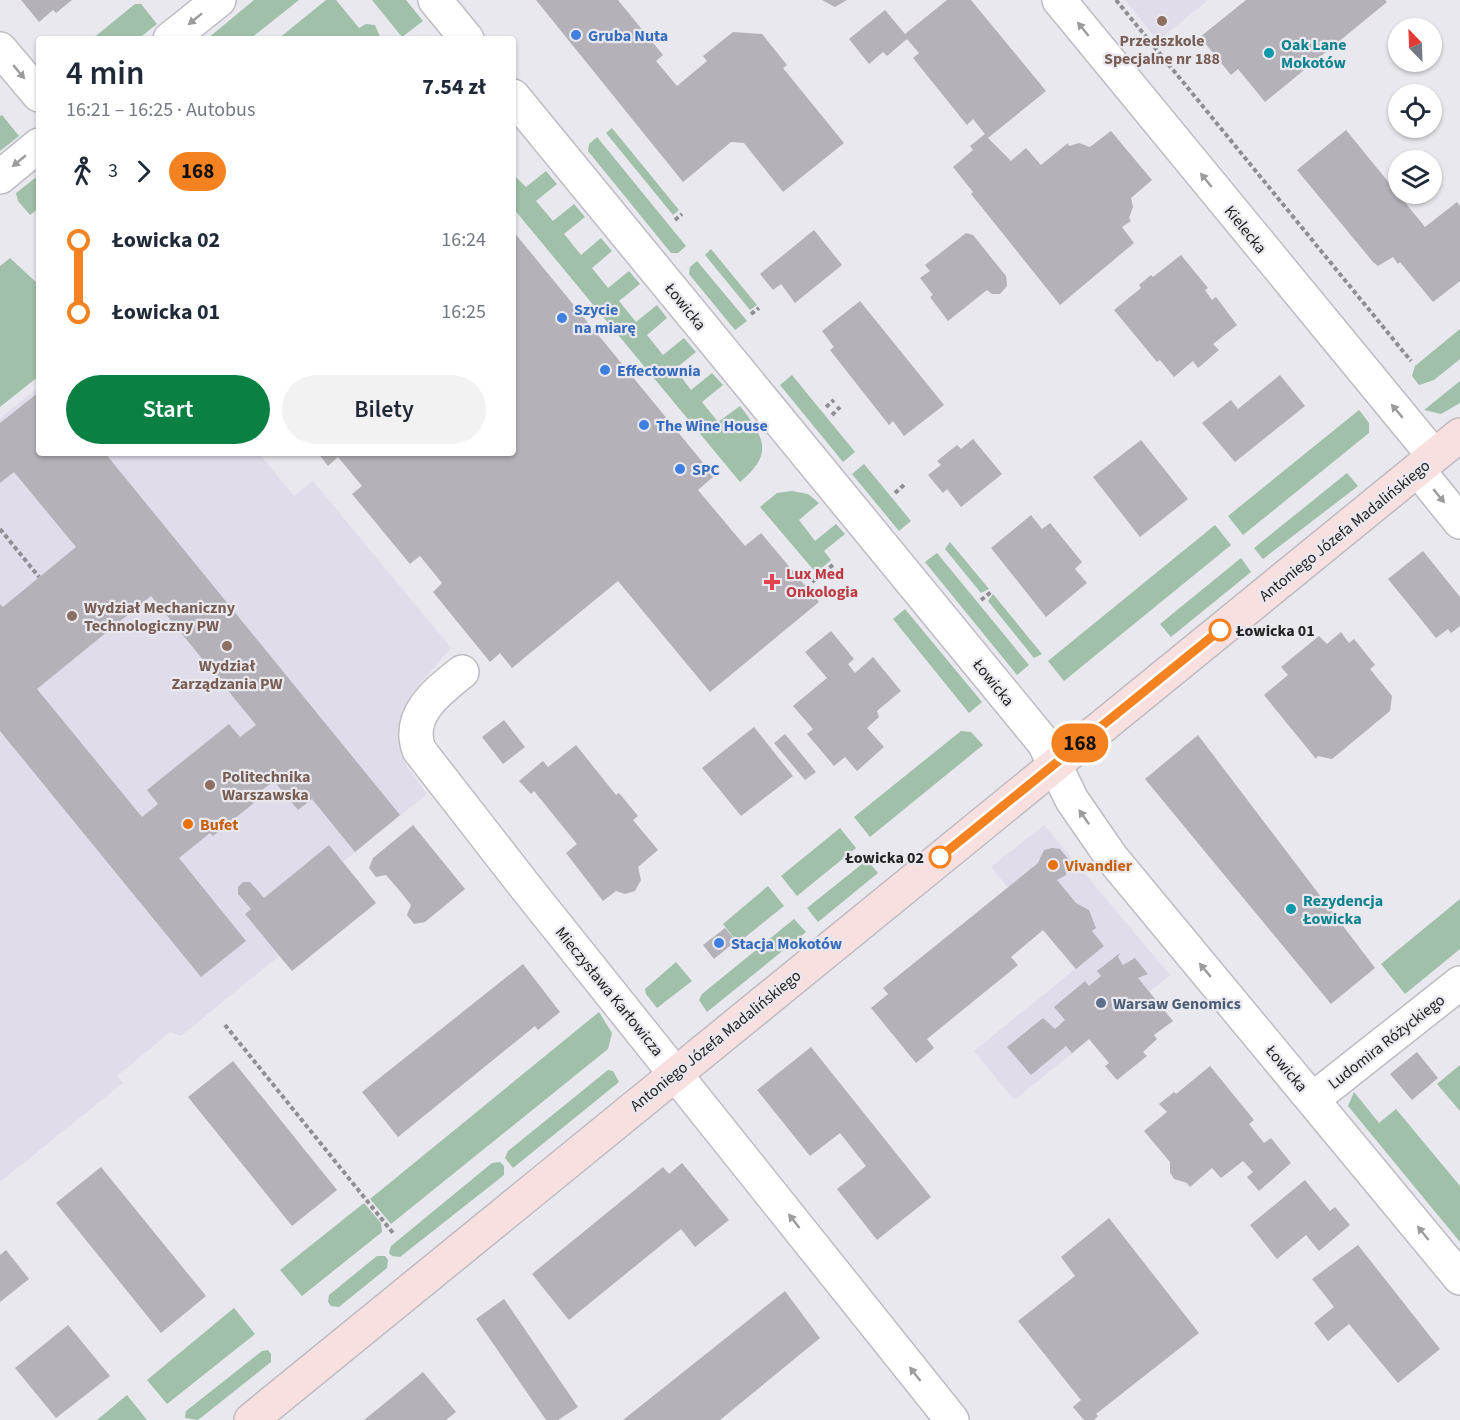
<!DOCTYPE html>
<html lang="pl">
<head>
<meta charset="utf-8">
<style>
  :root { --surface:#fff; --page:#f2f2f3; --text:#1f2937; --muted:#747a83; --accent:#0b8043 }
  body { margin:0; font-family:"Source Sans 3",sans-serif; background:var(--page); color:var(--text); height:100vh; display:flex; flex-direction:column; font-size:22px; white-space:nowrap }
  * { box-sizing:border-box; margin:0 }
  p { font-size:20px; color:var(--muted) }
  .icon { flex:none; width:33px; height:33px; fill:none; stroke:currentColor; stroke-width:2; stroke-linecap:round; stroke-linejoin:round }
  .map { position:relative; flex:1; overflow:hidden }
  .sheet { position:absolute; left:36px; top:36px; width:480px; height:420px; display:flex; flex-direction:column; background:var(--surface); border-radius:6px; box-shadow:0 2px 4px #0004 }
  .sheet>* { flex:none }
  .badge { padding:0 12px; border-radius:20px; font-size:21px; line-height:39px }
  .needle { width:39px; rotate:337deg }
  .fabs { position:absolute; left:1388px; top:18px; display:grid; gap:12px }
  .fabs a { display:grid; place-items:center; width:54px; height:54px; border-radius:50%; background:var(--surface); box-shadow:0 2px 4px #0004; font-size:30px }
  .map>.badge { position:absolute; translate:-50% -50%; box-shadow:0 0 0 3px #fff }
  .legs { display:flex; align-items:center; gap:9px; height:66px; padding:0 30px; font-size:20px }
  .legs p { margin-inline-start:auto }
  .overview { display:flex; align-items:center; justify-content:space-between; height:102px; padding:0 30px }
  h1 { font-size:33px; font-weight:600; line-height:45px }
  .button { display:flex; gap:12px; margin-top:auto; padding:12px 30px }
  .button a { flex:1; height:69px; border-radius:36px; background:var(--accent); color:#fff; font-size:24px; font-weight:600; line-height:69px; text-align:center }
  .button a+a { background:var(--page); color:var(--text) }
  ul { padding:0 30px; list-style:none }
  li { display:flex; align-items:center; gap:21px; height:72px; font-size:22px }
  li i { display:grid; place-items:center; width:9px; height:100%; margin:0 8px; background:currentColor }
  li i::after { content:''; width:15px; height:15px; margin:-8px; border:4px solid; border-radius:50%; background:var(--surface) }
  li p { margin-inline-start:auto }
  li:first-child i { background:linear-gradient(#0000 50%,currentColor 0) }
  li:last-child i { background:linear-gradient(currentColor 50%,#0000 0) }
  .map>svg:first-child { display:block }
</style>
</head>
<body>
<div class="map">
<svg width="1460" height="1420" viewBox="0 0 1460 1420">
  <rect width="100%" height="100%" fill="#e9e8ee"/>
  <!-- built -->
  <g fill="#e0dcea">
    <polygon points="1125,0 1208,0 1158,41"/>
    <polygon points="39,387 39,453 259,453 294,496 313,481 451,648 412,693 402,713 400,750 406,765 427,794 343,862 376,903 292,971 279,956 181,1036 170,1032 117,1076 123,1083 0,1182 0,418"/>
    <polygon points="1044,825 1170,975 1014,1100 974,1051 1075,969 991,867"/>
  </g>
  <!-- green -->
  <g fill="#a0c0aa">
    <polygon points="254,0 299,0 250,39 207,39"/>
    <polygon points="326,0 336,0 359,28 366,24 375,25 381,39 278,39"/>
    <polygon points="372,0 406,0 423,21 402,37"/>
    <polygon points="135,4 141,4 157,24 138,39 92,39"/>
    <polygon points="2,115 19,136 0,151 0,116"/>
    <polygon points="612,128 679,210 673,215 606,133"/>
    <polygon points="597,137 686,246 678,253 671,253 588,151 589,144"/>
    <path d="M546 171 557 184 536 201 553 221 574 204 585 217 564 234 581 255 601 238 612 251 592 268 608 288 629 271 640 284 619 301 636 322 657 305 667 318 647 335 663 355 684 338 696 352 675 369 691 390 712 373 723 385 702 402 718 422 740 406C765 438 774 454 740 482L513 208V179L516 177 526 187Z"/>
    <polygon points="39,175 39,208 30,215 18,201 16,193"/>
    <polygon points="711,249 757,305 750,310 705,255"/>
    <polygon points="10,258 39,285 39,376 0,407 0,266"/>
    <polygon points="697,261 747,321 735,330 689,274 690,267"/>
    <polygon points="1460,329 1460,359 1434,380 1419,385 1412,376 1415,366"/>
    <polygon points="792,375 855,452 843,462 780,385"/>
    <polygon points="1460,381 1460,403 1441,414 1424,410"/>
    <polygon points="1359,410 1369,423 1369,433 1243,535 1228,516"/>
    <polygon points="864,464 911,521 899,531 852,474"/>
    <polygon points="1347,473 1358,486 1263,559 1254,548"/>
    <polygon points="792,491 808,494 819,503 799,520 815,541 836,524 845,534 824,551 831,560 816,573 760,507 777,493"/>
    <polygon points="1215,525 1231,545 1064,681 1048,661"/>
    <polygon points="950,542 989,589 981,593 945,549"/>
    <polygon points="937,553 1029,665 1017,675 925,562"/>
    <polygon points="1241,558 1251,572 1171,637 1160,624"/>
    <polygon points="993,594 1042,654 1034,658 988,601"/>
    <polygon points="905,609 982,702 969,713 893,619"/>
    <polygon points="961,731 971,732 983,745 870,837 854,817"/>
    <polygon points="840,828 856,848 797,896 781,876"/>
    <polygon points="867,860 878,873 818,922 807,908"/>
    <polygon points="768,886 784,906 738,943 723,924"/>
    <polygon points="1460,899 1460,949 1405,994 1381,964"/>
    <polygon points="794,919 806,932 707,1012 699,1000 702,994"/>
    <polygon points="676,962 692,981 657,1008 646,994 645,989"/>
    <polygon points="599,1012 612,1033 608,1049 391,1224 370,1199"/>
    <polygon points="1460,1065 1460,1111 1437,1084"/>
    <polygon points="608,1070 613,1071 619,1082 513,1168 505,1158 508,1151"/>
    <polygon points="1354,1092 1379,1123 1396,1109 1460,1186 1460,1242 1348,1106"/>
    <polygon points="500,1162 504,1166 504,1175 400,1257 392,1256 389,1253 391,1246 492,1163"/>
    <polygon points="364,1203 381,1223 382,1232 302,1296 280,1270"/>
    <polygon points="377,1256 385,1256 388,1260 387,1268 339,1307 331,1306 328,1302 329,1295"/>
    <polygon points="234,1308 255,1334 167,1404 147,1380"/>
    <polygon points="268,1350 271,1354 271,1362 198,1420 185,1418 186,1411 262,1351"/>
    <polygon points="127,1395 147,1420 97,1420"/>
  </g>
  <!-- building -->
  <g fill="#b4b2b8" fill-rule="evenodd">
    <polygon points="21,0 72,0 56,13 53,10 39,22"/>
    <polygon points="536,0 618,0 663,55 656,61 677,86 707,61 703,56 733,32 762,34 787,65 783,68 844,143 783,192 744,143 731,142 683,182"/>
    <polygon points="822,0 847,0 835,7"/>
    <polygon points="947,0 971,0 1046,91 988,138 1011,161 1026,148 1041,165 1068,143 1069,146 1079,143 1090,147 1111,131 1152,180 1131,198 1133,207 1129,218 1131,221 1122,227 1134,243 1060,305 971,194 973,192 953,167 973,150 970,146 985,134 973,119 967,125 913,58 919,53 907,39 887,56 883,52 869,64 849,39 885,10 905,34"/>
    <polygon points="1246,0 1385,0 1387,2 1265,102 1238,69 1231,75 1200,37"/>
    <polygon points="1346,130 1425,227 1457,202 1460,206 1460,281 1433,302 1400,262 1398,264 1393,257 1378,266 1373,262 1297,170"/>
    <polygon points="814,230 842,265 795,303 781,284 773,290 760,274"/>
    <polygon points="513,231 714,476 698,490 745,546 761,533 819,602 710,692 618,581 512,668 500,653 490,662 433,592 442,583 420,556 410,564 352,494 362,486 338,457 328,466 318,453 513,453"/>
    <polygon points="966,233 973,235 1006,276 1007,286 1000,294 992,294 987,290 948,321 930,297 933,295 920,278 930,271 925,265"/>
    <polygon points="1181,255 1208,288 1205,290 1212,300 1216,297 1237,325 1213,344 1219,350 1198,368 1193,361 1174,377 1160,360 1157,362 1114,310 1141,288 1139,285 1151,275 1153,277"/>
    <polygon points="860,301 944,405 904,436 893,421 889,425 859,387 830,350 834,347 822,331"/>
    <polygon points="1280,375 1305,406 1235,462 1202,423 1231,400 1238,409"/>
    <path d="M39 392V453H105L400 815 355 852 312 799 298 810 274 781 257 794 260 798 213 836 210 833 179 858 246 941 201 977 0 731V604L3 607 76 547 14 472 0 483V423ZM151 596 256 725 240 737 229 724 147 790 158 804 142 817 37 689Z"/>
    <polygon points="973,439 1002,474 961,507 947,489 943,493 928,475 941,465 937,461 957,445 961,449"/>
    <polygon points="1141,440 1188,499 1140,537 1093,477"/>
    <polygon points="1031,515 1042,529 1050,523 1082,562 1075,569 1087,583 1046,617 991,548"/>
    <polygon points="1423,551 1460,597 1460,626 1451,633 1448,629 1436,638 1388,579"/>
    <polygon points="831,631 854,659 848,664 855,673 873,657 901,691 877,711 879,717 867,728 884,747 857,771 845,757 834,766 807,734 813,729 793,706 827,678 805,652"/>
    <polygon points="1341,632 1349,643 1354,639 1375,665 1370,669 1392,696 1390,711 1332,759 1318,756 1316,759 1264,695 1288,675 1281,667 1319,636 1327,644"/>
    <polygon points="504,720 525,747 503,764 482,737"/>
    <polygon points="754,727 793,776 741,816 702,768"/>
    <polygon points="785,734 816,772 805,780 774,743"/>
    <polygon points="1198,735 1375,968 1331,1004 1145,779"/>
    <polygon points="576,745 616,795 619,793 638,816 633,820 658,850 638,867 641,880 635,891 625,894 616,891 603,901 566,853 577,844 534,791 531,794 519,781 543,761 548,767"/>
    <polygon points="413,825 465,889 425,922 414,924 407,915 411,905 399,890 386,875 376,877 369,868 373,858"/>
    <polygon points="329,845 376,903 292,971 245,914 251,909 238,894 238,887 243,882 250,882 264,898"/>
    <polygon points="1052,848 1060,849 1069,860 1066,875 1057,880 1076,903 1089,910 1096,928 1092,931 1104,946 1076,969 1043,930 1011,957 1018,965 927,1039 934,1048 916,1063 871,1008 888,994 883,988 1038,863 1044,850"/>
    <polygon points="725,928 736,941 714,959 703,945"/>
    <polygon points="1120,953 1118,957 1123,965 1135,958 1148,974 1138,978 1173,1021 1154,1035 1157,1039 1143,1052 1147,1056 1117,1080 1105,1066 1109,1063 1089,1039 1072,1053 1066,1046 1031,1075 1007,1047 1043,1018 1055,1029 1065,1020 1054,1007 1085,981 1089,986 1101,976 1097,971"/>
    <polygon points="523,964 560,1012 538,1030 535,1026 398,1137 362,1092"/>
    <polygon points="811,1047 931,1197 877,1240 837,1189 866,1166 840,1133 810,1156 757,1090"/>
    <polygon points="1417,1052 1438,1078 1412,1100 1390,1074"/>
    <polygon points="233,1061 337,1190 292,1226 188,1097"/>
    <polygon points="1210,1066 1254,1120 1249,1124 1264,1143 1271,1138 1291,1163 1259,1191 1247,1177 1253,1172 1243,1161 1221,1178 1212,1168 1190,1187 1187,1183 1174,1179 1170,1172 1170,1162 1144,1131 1167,1112 1159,1104 1174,1092 1176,1094"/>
    <polygon points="682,1163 729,1220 695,1247 681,1229 569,1320 532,1274 663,1167 669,1174"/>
    <polygon points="101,1167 206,1296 161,1333 56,1203"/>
    <polygon points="1305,1180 1330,1211 1335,1207 1350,1225 1319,1251 1306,1235 1277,1259 1250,1225"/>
    <polygon points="1109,1218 1199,1333 1096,1414 1098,1416 1094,1420 1084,1420 1073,1407 1081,1400 1018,1321 1075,1276 1061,1257"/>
    <polygon points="1358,1245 1440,1349 1398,1383 1349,1324 1328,1341 1314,1323 1334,1307 1312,1279"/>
    <polygon points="6,1250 29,1279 0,1302 0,1255"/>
    <polygon points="785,1291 820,1338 720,1420 623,1420"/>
    <polygon points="504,1299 578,1407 558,1420 546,1420 476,1319"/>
    <polygon points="68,1325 110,1376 56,1418 15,1368"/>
    <polygon points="423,1372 456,1412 446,1420 364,1420"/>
  </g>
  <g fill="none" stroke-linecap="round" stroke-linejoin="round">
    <defs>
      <g id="street">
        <polyline points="435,0 467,39"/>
        <polyline points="1059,0 1434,456"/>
        <polyline points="170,39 219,0"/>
        <polyline points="0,49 39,95"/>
        <polyline points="513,96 1044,743 1072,800 1112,858 1460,1278"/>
        <polyline points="0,177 39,145"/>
        <polyline points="1418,470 1460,522"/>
        <path d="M462 672C437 692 406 715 419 750L524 885 952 1420"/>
        <polyline points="1313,1099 1460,983"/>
      </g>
      <polyline id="secondary" points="251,1420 1460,435"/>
    </defs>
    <!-- street casing -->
    <use href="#street" stroke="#bebcc2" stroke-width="36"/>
    <!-- secondary casing -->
    <use href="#secondary" stroke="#bebcc2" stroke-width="36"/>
    <!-- path -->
    <g stroke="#8f8e93" stroke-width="4" stroke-dasharray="4.5 3" stroke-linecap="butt">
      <polyline points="1116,0 1411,361"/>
      <polyline points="675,220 682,214"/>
      <polyline points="751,314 759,308"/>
      <polyline points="826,407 834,400"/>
      <polyline points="832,415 840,407"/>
      <polyline points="895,493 904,485"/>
      <polyline points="0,529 39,577"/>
      <polyline points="812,582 834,564"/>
      <polyline points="981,600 991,592"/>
      <polyline points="225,1025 393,1233"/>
    </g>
    <!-- street -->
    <use href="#street" stroke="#fff" stroke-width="33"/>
    <!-- secondary -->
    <use href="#secondary" stroke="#f9e0e0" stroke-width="33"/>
  </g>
  <!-- one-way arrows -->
  <defs><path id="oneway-solid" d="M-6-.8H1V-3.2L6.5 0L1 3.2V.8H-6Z" transform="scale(1.5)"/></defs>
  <g fill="#9c9c9d">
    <use href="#oneway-solid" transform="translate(195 19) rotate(141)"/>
    <use href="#oneway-solid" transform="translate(1083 29) rotate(-129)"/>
    <use href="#oneway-solid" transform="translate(19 72) rotate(50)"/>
    <use href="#oneway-solid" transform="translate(19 161) rotate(140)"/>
    <use href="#oneway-solid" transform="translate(1206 180) rotate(-129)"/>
    <use href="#oneway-solid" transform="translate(1397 411) rotate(-130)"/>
    <use href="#oneway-solid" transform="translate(1439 496) rotate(51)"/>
    <use href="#oneway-solid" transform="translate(1084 817) rotate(-125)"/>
    <use href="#oneway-solid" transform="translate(1205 970) rotate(-130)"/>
    <use href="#oneway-solid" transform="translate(794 1221) rotate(-128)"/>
    <use href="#oneway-solid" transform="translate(1423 1233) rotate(-129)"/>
    <use href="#oneway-solid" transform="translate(915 1374) rotate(-128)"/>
  </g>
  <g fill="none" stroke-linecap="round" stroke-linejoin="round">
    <defs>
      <polyline id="line-1" points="940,857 1220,630"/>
    </defs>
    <!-- line-1 casing -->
    <use href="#line-1" stroke="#fff" stroke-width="14"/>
    <!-- line-1 -->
    <use href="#line-1" stroke="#f58220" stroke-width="9"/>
  </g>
  <!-- markers -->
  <g fill="#8d6e63" stroke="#e9e8ee" stroke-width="2">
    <circle cx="1162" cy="21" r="6"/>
    <circle cx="72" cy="616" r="6"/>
    <circle cx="227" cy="646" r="6"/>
    <circle cx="210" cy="785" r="6"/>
  </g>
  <g fill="#3f7fe0" stroke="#e9e8ee" stroke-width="2">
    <circle cx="576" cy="35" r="6"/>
    <circle cx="562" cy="318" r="6"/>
    <circle cx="605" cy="370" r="6"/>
    <circle cx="644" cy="425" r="6"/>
    <circle cx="680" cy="469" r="6"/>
    <circle cx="719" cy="943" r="6"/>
  </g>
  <g fill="#0f9aa8" stroke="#e9e8ee" stroke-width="2">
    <circle cx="1269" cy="53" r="6"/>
    <circle cx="1291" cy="909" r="6"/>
  </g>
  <path fill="#e0444e" stroke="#e9e8ee" stroke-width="2" d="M769 573h6v6h6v6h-6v6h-6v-6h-6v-6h6z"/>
  <g fill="#fff" stroke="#f58220" stroke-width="3">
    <circle cx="1220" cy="630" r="10"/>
    <circle cx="940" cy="857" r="10"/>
  </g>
  <g fill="#e8710a" stroke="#e9e8ee" stroke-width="2">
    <circle cx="188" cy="824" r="6"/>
    <circle cx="1053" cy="865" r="6"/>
  </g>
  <circle fill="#5c6f8a" stroke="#e9e8ee" stroke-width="2" cx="1101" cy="1003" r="6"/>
  <g text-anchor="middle" stroke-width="4.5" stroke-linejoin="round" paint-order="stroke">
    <!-- shop labels -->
    <g font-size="16" font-weight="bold" fill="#366cbe" stroke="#e9e8ee" text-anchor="start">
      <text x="588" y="41">Gruba Nuta</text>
      <text x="574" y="315">Szycie<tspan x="574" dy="18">na miarę</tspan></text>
      <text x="617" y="376">Effectownia</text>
      <text x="656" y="431">The Wine House</text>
      <text x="692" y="475">SPC</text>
      <text x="731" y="949">Stacja Mokotów</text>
    </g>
    <!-- education labels -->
    <g font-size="16" font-weight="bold" fill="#785e54" stroke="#e9e8ee">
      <text x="1162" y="46">Przedszkole<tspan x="1162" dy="18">Specjalne nr 188</tspan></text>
      <text x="84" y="613" text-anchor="start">Wydział Mechaniczny<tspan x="84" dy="18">Technologiczny PW</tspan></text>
      <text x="227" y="671">Wydział<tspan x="227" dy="18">Zarządzania PW</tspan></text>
      <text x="222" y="782" text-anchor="start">Politechnika<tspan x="222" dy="18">Warszawska</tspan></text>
    </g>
    <!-- culture labels -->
    <g font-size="16" font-weight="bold" fill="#0d838f" stroke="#e9e8ee" text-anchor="start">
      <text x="1281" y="50">Oak Lane<tspan x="1281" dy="18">Mokotów</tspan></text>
      <text x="1303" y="906">Rezydencja<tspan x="1303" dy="18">Łowicka</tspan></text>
    </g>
    <!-- street labels -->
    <g font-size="16" fill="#232225" stroke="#e9e8ee">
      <text transform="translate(1246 229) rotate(51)" y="6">Kielecka</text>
      <text transform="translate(686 306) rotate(51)" y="6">Łowicka</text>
      <text transform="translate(1344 530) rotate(-39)" y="6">Antoniego Józefa Madalińskiego</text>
      <text transform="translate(994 682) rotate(51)" y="6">Łowicka</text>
      <text transform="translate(610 991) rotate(51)" y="6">Mieczysława Karłowicza</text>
      <text transform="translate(715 1040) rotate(-39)" y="6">Antoniego Józefa Madalińskiego</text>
      <text transform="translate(1386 1041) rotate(-38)" y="6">Ludomira Różyckiego</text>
      <text transform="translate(1287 1068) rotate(50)" y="6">Łowicka</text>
    </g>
    <!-- health labels -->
    <g font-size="16" font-weight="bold" fill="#be3a42" stroke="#e9e8ee" text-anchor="start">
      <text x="786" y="579">Lux Med<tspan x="786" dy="18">Onkologia</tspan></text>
    </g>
    <!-- stop labels -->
    <g font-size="16" font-weight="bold" fill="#232225" stroke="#e9e8ee" text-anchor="start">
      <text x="1236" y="636">Łowicka 01</text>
      <text x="924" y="863" text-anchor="end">Łowicka 02</text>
    </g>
    <!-- food labels -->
    <g font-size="16" font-weight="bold" fill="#c56008" stroke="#e9e8ee" text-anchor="start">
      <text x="200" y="830">Bufet</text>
      <text x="1065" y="871">Vivandier</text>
    </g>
    <!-- service labels -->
    <g font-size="16" font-weight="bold" fill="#4e5e75" stroke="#e9e8ee" text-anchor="start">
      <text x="1113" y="1009">Warsaw Genomics</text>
    </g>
  </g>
</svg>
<div class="fabs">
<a><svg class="needle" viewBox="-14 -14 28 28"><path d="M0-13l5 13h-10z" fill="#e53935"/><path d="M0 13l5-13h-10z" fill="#747a83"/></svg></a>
<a><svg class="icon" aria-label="locate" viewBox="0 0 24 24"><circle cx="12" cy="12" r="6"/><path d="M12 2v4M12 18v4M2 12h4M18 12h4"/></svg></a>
<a><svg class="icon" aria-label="layers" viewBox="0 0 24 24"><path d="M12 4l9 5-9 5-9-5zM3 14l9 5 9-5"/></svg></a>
</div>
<b class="badge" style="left:1080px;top:743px;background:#f58220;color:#111">168</b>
<section class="sheet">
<div class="overview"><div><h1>4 min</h1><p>16:21 – 16:25 · Autobus</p></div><b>7.54 zł</b></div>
<div class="legs"><svg class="icon" aria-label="walk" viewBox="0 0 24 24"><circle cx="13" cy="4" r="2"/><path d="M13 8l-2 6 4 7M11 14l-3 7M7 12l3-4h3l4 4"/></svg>3<svg class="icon" aria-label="forward" viewBox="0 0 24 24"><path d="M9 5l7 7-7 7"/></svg><b class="badge" style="background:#f58220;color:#111">168</b></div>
<ul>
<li><i style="color:#f58220"></i><b>Łowicka 02</b><p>16:24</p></li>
<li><i style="color:#f58220"></i><b>Łowicka 01</b><p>16:25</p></li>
</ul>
<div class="button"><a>Start</a><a>Bilety</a></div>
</section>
</div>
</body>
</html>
